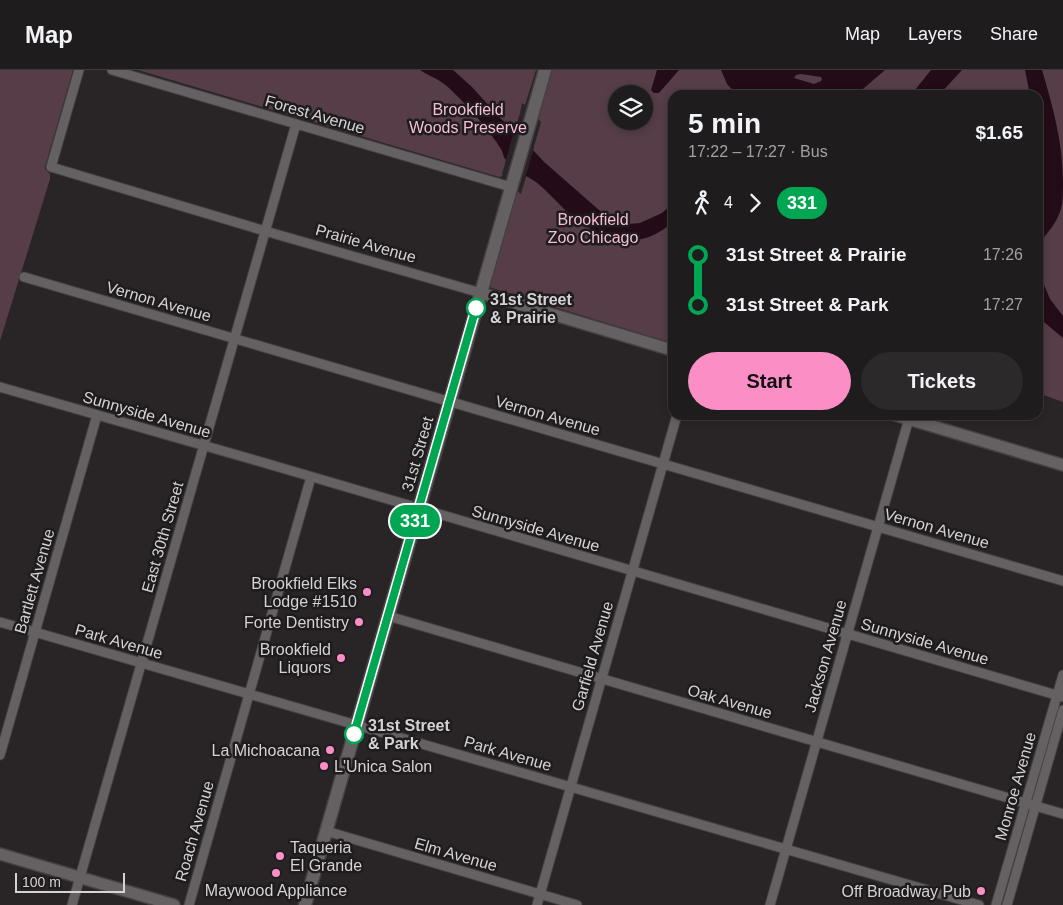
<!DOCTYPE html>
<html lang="en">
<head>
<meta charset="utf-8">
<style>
  :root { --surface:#1f1c1d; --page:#2c292a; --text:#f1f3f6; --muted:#a1a1a4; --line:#3c3a3b; --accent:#fb8fc5 }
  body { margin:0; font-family:Helvetica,sans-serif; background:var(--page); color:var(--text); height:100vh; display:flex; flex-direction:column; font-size:19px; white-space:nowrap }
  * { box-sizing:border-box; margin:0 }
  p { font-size:16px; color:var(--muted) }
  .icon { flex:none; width:28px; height:28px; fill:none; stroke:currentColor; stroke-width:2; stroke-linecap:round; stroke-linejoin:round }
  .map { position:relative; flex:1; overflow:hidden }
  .sheet { position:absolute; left:668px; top:20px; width:375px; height:330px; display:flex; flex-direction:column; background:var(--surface); border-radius:15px; box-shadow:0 2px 8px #0003,0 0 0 1px var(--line) }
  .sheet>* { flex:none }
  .badge { padding:0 10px; border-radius:16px; font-size:18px; line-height:32px }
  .buttons { position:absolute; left:608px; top:15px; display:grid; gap:10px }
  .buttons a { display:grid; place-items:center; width:45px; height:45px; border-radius:50%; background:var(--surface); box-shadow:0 2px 8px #0003,0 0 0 1px var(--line); font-size:25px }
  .scale { position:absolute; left:15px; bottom:12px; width:110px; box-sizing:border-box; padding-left:5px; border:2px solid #d5d2d3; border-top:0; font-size:14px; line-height:18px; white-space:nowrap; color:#d5d2d3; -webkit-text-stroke:4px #1f1c1d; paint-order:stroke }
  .map>.badge { position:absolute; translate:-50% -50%; box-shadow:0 0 0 2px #fff }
  .legs { display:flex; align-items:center; gap:8px; height:55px; padding:0 20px; font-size:16px }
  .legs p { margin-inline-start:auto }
  .summary { display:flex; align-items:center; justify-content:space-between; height:85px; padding:0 20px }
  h1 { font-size:28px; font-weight:800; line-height:38px }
  .action { display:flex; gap:10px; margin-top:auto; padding:10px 20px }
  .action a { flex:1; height:58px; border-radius:30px; background:var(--accent); color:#111; font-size:20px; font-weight:800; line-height:58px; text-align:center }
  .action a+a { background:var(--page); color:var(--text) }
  ul { padding:0 20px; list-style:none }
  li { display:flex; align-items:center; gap:18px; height:50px; font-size:19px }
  li i { display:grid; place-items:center; width:8px; height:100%; margin:0 6px; background:currentColor }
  li i::after { content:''; width:12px; height:12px; margin:-6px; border:4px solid; border-radius:50%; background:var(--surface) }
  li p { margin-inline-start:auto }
  li:first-child i { background:linear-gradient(#0000 50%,currentColor 0) }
  li:last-child i { background:linear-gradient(currentColor 50%,#0000 0) }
  header { display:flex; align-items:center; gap:30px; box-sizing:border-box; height:70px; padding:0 25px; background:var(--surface); border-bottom:1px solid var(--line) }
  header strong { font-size:24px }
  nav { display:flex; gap:28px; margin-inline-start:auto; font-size:18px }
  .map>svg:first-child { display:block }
</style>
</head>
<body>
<header>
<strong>Map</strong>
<nav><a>Map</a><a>Layers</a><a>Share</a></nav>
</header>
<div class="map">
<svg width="1063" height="835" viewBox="0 0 1063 835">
  <rect width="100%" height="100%" fill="#292527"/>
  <!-- green -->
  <g fill="#563d48" fill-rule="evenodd">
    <polygon points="0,0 73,0 45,97 45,99 50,104 50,109 0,271"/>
    <polygon points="138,0 536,0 525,35 522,33 520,43 502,104 503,106 499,107"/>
    <path d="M551 0H1063V332L1038 323V25H672V273L489 217 517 121 521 124 526 107 543 91 533 80 541 52 538 49ZM616 24H644V51H616Z"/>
  </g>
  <!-- water -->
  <g fill="#230c18" fill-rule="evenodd">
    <path d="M420 0H453L472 17 500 48 514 60 543 91 599 140 616 151 629 154 640 153 662 143 672 134V153C634 185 597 169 564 139 555 130 546 120 536 112 526 105 513 100 506 90 503 87 503 82 501 79 487 57 468 36 449 18 441 10 429 6 420 0Z"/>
    <polygon points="657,0 679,0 659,23 654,23 651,20"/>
    <path d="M721 0H885L856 25H737L727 14ZM801 4 821 7 822 9 821 11 814 14 794 8 796 5Z"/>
    <polygon points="931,0 962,0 939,25 911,25"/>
    <path d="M1025 0H1042C1053 37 1063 73 1063 113 1063 121 1063 131 1061 139 1057 153 1047 163 1039 174L1040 205 1050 229 1063 246V268L1038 247V141L1043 122 1038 75V25H1030Z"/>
  </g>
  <!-- pier -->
  <polygon fill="#292527" points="515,58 534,77 525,109 505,93"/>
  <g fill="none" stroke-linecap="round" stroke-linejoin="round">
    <defs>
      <g id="minor">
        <polyline points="79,0 51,97 265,161 481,223"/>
        <polyline points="112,0 511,117"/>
        <polyline points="24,207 1063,511"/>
        <polyline points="0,317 258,391 1063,627"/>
        <polyline points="388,546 1063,744"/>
        <polyline points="0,552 979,835"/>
        <polyline points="0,685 97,345"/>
        <polyline points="326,761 577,835"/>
        <polyline points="72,835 296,54"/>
        <polyline points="189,835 311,407"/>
        <polyline points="537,835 677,345"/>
        <polyline points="770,835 910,345"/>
        <polyline points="996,835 1063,605"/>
        <polyline points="1007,835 1063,640"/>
      </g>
      <g id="tertiary">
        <polyline points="481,223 672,280"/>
        <polyline points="895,345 1063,395"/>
        <polyline points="0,784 174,835"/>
      </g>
      <polyline id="secondary" points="305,835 545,0"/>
    </defs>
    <!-- minor casing -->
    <use href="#minor" stroke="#444143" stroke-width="11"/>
    <!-- tertiary casing -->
    <use href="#tertiary" stroke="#444143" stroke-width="14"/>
    <!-- secondary casing -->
    <use href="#secondary" stroke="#444143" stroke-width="15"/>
    <!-- minor -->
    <use href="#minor" stroke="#656163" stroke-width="9"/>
    <!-- tertiary -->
    <use href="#tertiary" stroke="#656163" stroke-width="11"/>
    <!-- secondary -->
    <use href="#secondary" stroke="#656163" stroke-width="12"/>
  </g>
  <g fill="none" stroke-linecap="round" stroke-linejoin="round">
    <defs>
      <polyline id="line-1" points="354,664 476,238"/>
    </defs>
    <!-- line-1 casing -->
    <use href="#line-1" stroke="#fff" stroke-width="11"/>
    <!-- line-1 -->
    <use href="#line-1" stroke="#00a651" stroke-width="8"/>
  </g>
  <!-- markers -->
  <g fill="#fff" stroke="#00a651" stroke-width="2.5">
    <circle cx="476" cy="238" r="9"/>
    <circle cx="354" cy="664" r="9"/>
  </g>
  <g fill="#fb8fc5" stroke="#1f1c1d" stroke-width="2">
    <circle cx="367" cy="522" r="5"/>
    <circle cx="359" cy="552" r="5"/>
    <circle cx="341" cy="588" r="5"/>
    <circle cx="330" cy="680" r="5"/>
    <circle cx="324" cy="696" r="5"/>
    <circle cx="280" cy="786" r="5"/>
    <circle cx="276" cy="803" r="5"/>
    <circle cx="981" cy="821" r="5"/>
  </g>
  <g text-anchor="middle" stroke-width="5" stroke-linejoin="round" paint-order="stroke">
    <!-- park labels -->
    <g font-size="16" fill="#f7bdd8" stroke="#1f1c1d">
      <text x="468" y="45">Brookfield<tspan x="468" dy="18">Woods Preserve</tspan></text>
      <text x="593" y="155">Brookfield<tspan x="593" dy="18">Zoo Chicago</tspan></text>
    </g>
    <!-- street labels -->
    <g font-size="16" fill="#d5d2d3" stroke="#1f1c1d">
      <text transform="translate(315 44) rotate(16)" y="6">Forest Avenue</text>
      <text transform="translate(366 173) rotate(16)" y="6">Prairie Avenue</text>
      <text transform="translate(159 231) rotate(16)" y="6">Vernon Avenue</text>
      <text transform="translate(147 344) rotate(16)" y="6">Sunnyside Avenue</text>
      <text transform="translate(548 345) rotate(16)" y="6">Vernon Avenue</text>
      <text transform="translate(417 384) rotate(-74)" y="6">31st Street</text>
      <text transform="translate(536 458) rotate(16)" y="6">Sunnyside Avenue</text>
      <text transform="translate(937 458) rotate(16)" y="6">Vernon Avenue</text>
      <text transform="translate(162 467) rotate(-74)" y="6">East 30th Street</text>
      <text transform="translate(34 511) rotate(-74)" y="6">Bartlett Avenue</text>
      <text transform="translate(119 571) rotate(16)" y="6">Park Avenue</text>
      <text transform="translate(925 571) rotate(16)" y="6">Sunnyside Avenue</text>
      <text transform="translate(592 586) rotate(-74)" y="6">Garfield Avenue</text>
      <text transform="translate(825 586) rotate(-74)" y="6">Jackson Avenue</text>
      <text transform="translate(730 631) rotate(16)" y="6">Oak Avenue</text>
      <text transform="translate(508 683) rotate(16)" y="6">Park Avenue</text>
      <text transform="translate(1015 716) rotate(-74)" y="6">Monroe Avenue</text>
      <text transform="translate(194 761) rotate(-74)" y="6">Roach Avenue</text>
      <text transform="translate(456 784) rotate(16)" y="6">Elm Avenue</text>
    </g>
    <!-- stop labels -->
    <g font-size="16" font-weight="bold" fill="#d5d2d3" stroke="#1f1c1d" text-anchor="start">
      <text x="490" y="235">31st Street<tspan x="490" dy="18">&amp; Prairie</tspan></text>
      <text x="368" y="661">31st Street<tspan x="368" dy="18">&amp; Park</tspan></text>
    </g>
    <!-- poi labels -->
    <g font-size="16" fill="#d5d2d3" stroke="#1f1c1d" text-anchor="end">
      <text x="357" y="519">Brookfield Elks<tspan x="357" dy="18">Lodge #1510</tspan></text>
      <text x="349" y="558">Forte Dentistry</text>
      <text x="331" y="585">Brookfield<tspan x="331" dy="18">Liquors</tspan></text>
      <text x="320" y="686">La Michoacana</text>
      <text x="334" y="702" text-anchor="start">L'Unica Salon</text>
      <text x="290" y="783" text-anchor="start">Taqueria<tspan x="290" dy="18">El Grande</tspan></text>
      <text x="276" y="826" text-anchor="middle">Maywood Appliance</text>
      <text x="971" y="827">Off Broadway Pub</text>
    </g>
  </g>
</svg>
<div class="buttons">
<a><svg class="icon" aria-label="layers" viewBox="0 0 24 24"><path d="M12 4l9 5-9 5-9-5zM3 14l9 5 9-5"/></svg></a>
</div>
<div class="scale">100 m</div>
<b class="badge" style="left:415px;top:451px;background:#00a651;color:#fff">331</b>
<section class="sheet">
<div class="summary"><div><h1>5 min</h1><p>17:22 – 17:27 · Bus</p></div><b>$1.65</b></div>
<div class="legs"><svg class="icon" aria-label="walk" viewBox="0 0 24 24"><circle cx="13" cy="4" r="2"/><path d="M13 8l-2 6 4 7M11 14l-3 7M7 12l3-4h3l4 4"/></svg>4<svg class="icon" aria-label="forward" viewBox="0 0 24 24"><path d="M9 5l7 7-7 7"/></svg><b class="badge" style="background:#00a651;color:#fff">331</b></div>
<ul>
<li><i style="color:#00a651"></i><b>31st Street &amp; Prairie</b><p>17:26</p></li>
<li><i style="color:#00a651"></i><b>31st Street &amp; Park</b><p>17:27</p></li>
</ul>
<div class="action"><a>Start</a><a>Tickets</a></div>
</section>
</div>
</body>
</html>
